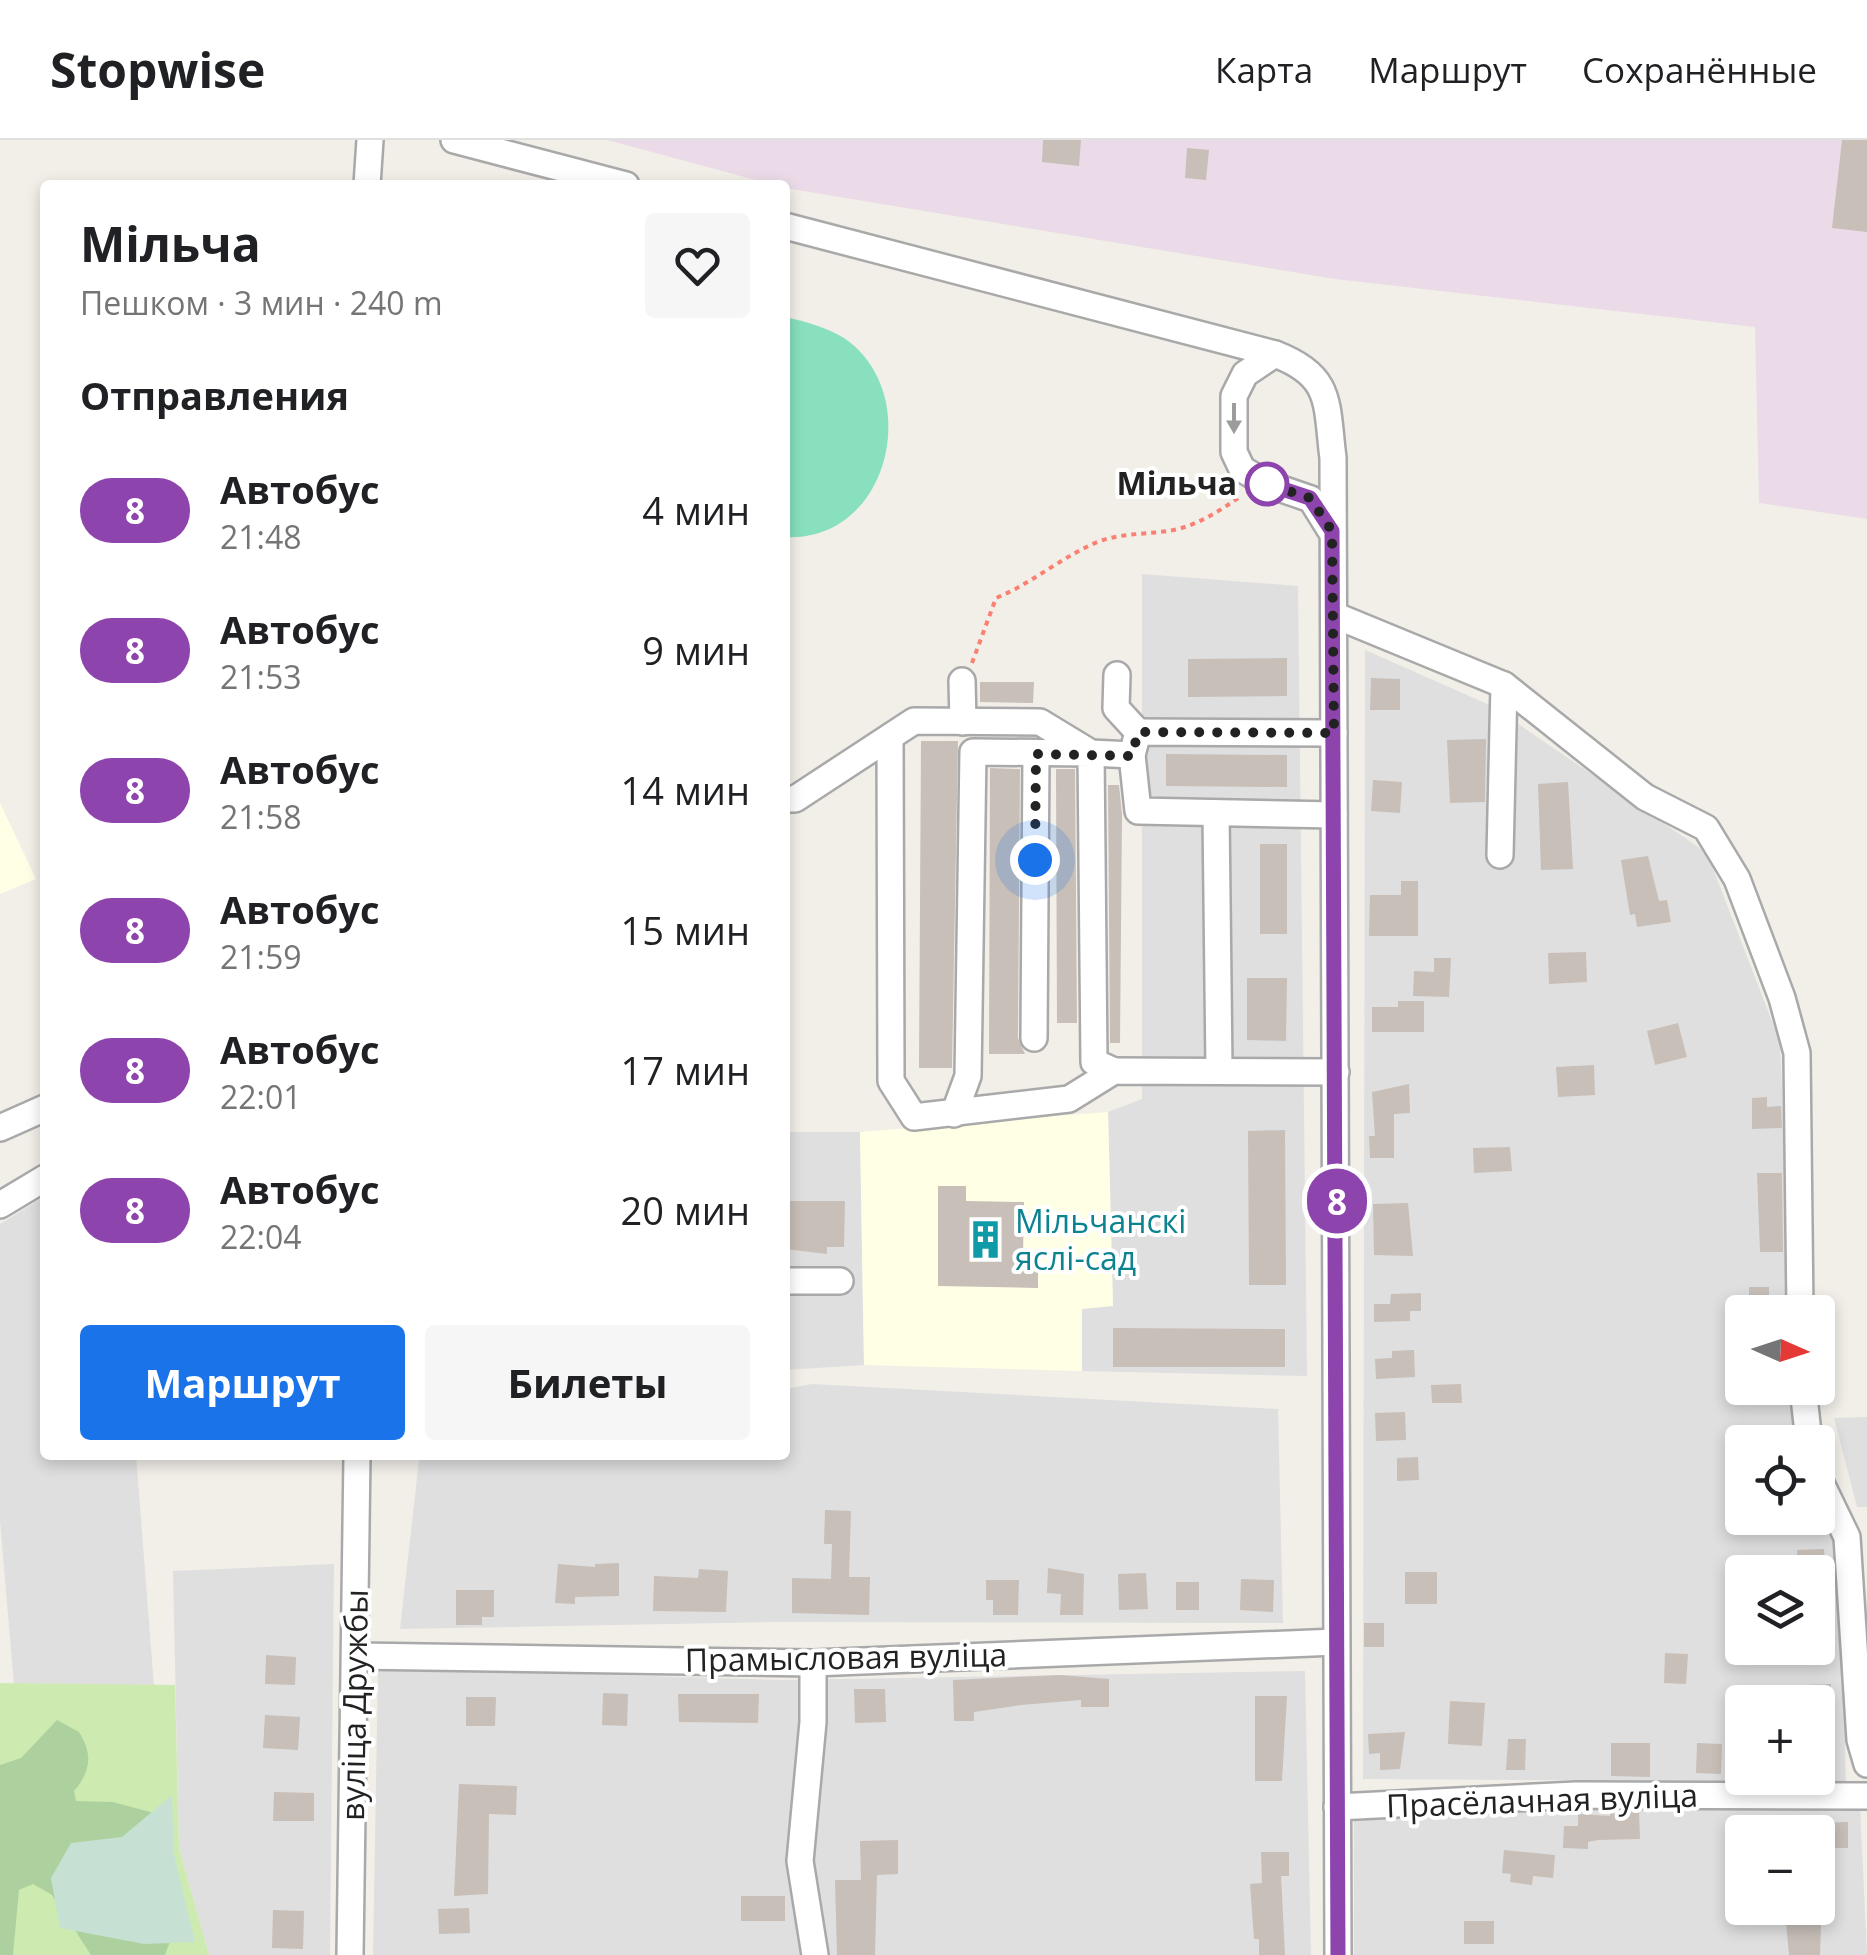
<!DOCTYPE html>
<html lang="ru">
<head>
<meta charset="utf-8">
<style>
  :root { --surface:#fff; --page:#f6f6f6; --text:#202124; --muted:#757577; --line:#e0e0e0; --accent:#1a73e8 }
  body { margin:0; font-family:"Open Sans",sans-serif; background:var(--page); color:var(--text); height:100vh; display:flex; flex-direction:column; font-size:38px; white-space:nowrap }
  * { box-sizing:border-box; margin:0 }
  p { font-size:32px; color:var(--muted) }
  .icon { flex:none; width:55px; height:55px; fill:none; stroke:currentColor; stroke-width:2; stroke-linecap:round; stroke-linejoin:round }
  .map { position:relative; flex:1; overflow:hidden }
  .details { position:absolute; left:40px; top:40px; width:750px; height:1280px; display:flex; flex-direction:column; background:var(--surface); border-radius:10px; box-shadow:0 5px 15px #0003 }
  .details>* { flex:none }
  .badge { padding:0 20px; border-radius:32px; font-size:35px; line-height:65px }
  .needle { width:65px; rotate:93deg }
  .buttons { position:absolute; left:1725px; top:1155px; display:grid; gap:20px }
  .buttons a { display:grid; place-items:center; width:110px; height:110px; border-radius:10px; background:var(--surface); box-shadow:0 5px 15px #0003; font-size:50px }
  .you { position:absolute; width:50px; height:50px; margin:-25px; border:8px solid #fff; border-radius:50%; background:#1a73e8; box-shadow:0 0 0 15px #1a73e833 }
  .map>.badge { position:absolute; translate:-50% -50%; box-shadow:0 0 0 5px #fff }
  h2 { padding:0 40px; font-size:38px; line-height:90px }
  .round { display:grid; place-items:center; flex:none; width:105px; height:105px; border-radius:10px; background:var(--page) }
  .summary { display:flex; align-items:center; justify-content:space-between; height:170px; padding:0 40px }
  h1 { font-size:48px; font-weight:700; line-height:75px }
  .action { display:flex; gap:20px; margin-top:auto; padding:20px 40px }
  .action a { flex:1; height:115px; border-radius:10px; background:var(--accent); color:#fff; font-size:40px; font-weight:700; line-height:115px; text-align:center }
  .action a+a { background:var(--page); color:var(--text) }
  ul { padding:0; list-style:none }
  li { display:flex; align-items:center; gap:30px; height:140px; padding:0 40px }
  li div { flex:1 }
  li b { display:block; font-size:38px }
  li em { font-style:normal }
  li .badge { min-width:110px; font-weight:700; text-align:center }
  header { display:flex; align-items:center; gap:60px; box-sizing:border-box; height:140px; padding:0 50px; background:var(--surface); border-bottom:2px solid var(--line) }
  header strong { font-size:48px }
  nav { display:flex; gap:55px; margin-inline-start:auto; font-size:35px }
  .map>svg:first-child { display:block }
</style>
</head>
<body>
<header>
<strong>Stopwise</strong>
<nav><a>Карта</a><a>Маршрут</a><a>Сохранённые</a></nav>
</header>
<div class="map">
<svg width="1867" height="1815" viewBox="0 0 1867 1815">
  <rect width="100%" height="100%" fill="#f2efe9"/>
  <!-- residential -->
  <g fill="#e0dfdf" fill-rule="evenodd">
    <polygon points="1142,434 1298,446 1307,1236 1082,1231 1082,1168 1113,1165 1108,972 1142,959"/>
    <path d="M1365 510 1492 566 1707 713 1780 902 1791 1172H1742V1248H1793L1801 1302H1742V1378H1818V1354L1839 1407 1846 1642 1363 1639ZM1742 1432H1818V1508H1742ZM1742 1562H1818V1638H1742Z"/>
    <polygon points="785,992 860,992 864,1225 785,1230"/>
    <polygon points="45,1056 45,1315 136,1315 154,1546 14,1545 0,1381 0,1084"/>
    <polygon points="812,1244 1278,1269 1283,1483 778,1482 400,1489 419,1320 446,1315 785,1315 785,1249"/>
    <polygon points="1867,1277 1867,1367 1857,1367 1834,1278"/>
    <polygon points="334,1424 330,1815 209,1815 179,1708 173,1431"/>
    <polygon points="378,1528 781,1540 1305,1531 1311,1815 373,1815"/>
    <path d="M1860 1664 1867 1815H1354V1671ZM1742 1692H1818V1768H1742Z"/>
  </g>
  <!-- industrial -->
  <polygon fill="#ebdbe8" points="607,0 1867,0 1867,379 1759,363 1755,187 1335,139 785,48"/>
  <!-- education -->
  <g fill="#ffffe5">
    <polygon points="0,663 36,739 0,754"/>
    <polygon points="1108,972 1113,1166 1082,1169 1082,1231 864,1225 860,992"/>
  </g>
  <!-- grass -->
  <polygon fill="#cdebb0" points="0,1543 175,1545 179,1708 209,1815 0,1815"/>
  <!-- forest -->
  <path fill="#add19e" d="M57 1580 79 1592C93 1614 91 1631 74 1651L76 1661 113 1662 154 1673 171 1799 165 1815H91L52 1755 33 1744 19 1750 13 1815H0V1625L21 1618Z"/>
  <!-- wetland -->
  <polygon fill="#c6e0d4" points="172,1655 174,1715 195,1802 144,1804 60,1788 51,1738 71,1703 122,1697"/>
  <!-- pitch -->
  <path fill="#88e0be" d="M785 177C804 181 828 188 844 198 925 253 889 403 785 397Z"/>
  <!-- building -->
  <g fill="#c7bfb8">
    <polygon points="1043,0 1081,0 1079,26 1042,22"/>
    <polygon points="1842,0 1867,0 1867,92 1832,88"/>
    <polygon points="1187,8 1209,10 1206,40 1185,38"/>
    <polygon points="1287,518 1287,556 1188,557 1188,519"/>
    <polygon points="1371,538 1400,539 1400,570 1370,570"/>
    <polygon points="980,542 1034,542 1033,563 980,562"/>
    <polygon points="1486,599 1485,662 1450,663 1447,600"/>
    <polygon points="921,601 958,601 952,928 919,928"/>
    <polygon points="1166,614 1287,615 1287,647 1166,646"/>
    <polygon points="990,628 1020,629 1018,898 1025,914 989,914"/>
    <polygon points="1056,629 1075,629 1077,883 1057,883"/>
    <polygon points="1373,640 1402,642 1400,673 1371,671"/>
    <polygon points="1568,642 1573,729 1541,730 1538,644"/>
    <polygon points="1108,645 1119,645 1122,674 1120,903 1110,903"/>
    <rect x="1260" y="704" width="27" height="90"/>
    <polygon points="1648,716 1659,761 1667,760 1671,782 1637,787 1635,774 1630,775 1621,720"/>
    <polygon points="1401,741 1418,741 1418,796 1369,796 1370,755 1401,755"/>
    <polygon points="1586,812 1587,842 1549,844 1548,813"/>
    <polygon points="1434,818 1451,818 1449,857 1413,856 1414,831 1434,832"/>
    <polygon points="1247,838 1287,838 1286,901 1247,900"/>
    <polygon points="1398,861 1424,861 1424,892 1372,892 1372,867 1398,867"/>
    <polygon points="1678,883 1687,917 1655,925 1647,891"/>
    <polygon points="1594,925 1595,955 1558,957 1556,927"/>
    <polygon points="1409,944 1410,973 1394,974 1394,1018 1370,1018 1369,996 1375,996 1372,952"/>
    <polygon points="1767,957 1767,967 1781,966 1782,988 1752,989 1752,958"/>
    <polygon points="1285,990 1286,1145 1249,1145 1248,991"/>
    <polygon points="1510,1007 1512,1031 1474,1033 1473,1008"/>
    <polygon points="1757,1033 1782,1033 1783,1112 1760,1112"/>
    <polygon points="938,1046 966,1046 966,1061 1024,1062 1023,1118 1038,1118 1038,1148 938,1146"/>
    <polygon points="785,1061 845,1061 844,1107 827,1107 827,1114 785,1109"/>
    <polygon points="1408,1063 1413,1116 1374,1115 1373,1064"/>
    <rect x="1749" y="1147" width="20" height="25"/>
    <polygon points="1421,1153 1421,1171 1410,1171 1410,1181 1374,1182 1374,1164 1390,1164 1391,1154"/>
    <polygon points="1113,1188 1285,1189 1285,1227 1113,1227"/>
    <polygon points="1414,1210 1415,1237 1376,1239 1375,1219 1392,1218 1392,1211"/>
    <polygon points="1461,1244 1462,1263 1432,1263 1431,1245"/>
    <polygon points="1405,1272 1406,1300 1376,1301 1375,1273"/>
    <polygon points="1418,1317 1419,1340 1397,1341 1397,1318"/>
    <polygon points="825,1370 851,1371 849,1437 870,1437 869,1475 792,1473 792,1438 831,1439 832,1404 824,1404"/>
    <polygon points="1824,1409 1825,1430 1798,1431 1797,1410"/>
    <polygon points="619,1423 619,1456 575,1457 575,1464 555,1463 558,1424 595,1427 595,1424"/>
    <polygon points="1048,1428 1084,1434 1083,1475 1060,1475 1061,1454 1047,1453"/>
    <polygon points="699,1429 728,1431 726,1472 653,1471 654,1436 698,1438"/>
    <rect x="1405" y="1432" width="32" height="32"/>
    <polygon points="1146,1433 1148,1469 1119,1470 1118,1434"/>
    <polygon points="1241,1439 1274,1440 1273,1472 1240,1470"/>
    <polygon points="986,1440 1019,1440 1018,1475 993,1475 993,1460 986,1460"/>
    <rect x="1176" y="1442" width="23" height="28"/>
    <polygon points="456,1450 494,1450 494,1477 482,1477 482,1485 456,1485"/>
    <rect x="1364" y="1483" width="20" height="24"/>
    <polygon points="1665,1513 1688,1514 1686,1544 1664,1543"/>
    <polygon points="266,1515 296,1517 295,1545 265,1544"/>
    <polygon points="1060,1535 1109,1539 1109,1567 1081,1567 1081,1560 1021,1565 974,1572 974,1581 954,1581 953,1540"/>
    <polygon points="1831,1544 1831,1562 1806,1562 1805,1545"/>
    <polygon points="854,1549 885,1549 886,1582 855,1583"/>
    <polygon points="603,1553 628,1554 627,1586 602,1585"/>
    <polygon points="678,1554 759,1554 758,1583 679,1582"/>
    <polygon points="1255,1556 1287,1556 1282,1641 1255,1641"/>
    <polygon points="466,1557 496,1557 495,1586 466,1586"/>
    <polygon points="1450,1561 1485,1563 1482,1606 1448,1604"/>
    <polygon points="265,1575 300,1577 298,1610 263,1608"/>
    <polygon points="1405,1592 1400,1629 1380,1630 1380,1613 1369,1614 1368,1594"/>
    <polygon points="1508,1599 1526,1599 1525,1630 1506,1630"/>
    <polygon points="1611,1603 1650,1603 1650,1637 1611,1636"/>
    <polygon points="1697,1603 1722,1604 1721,1634 1696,1633"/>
    <polygon points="459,1644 517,1646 516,1675 489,1674 488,1754 454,1756"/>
    <polygon points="274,1652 314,1653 314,1681 273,1681"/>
    <polygon points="1610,1671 1639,1671 1640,1699 1598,1700 1588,1702 1588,1709 1563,1708 1564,1686 1578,1686 1578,1674 1610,1676"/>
    <polygon points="1848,1682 1848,1708 1818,1708 1818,1683"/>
    <polygon points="898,1700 898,1734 877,1735 875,1815 837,1815 835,1740 861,1740 860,1701"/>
    <polygon points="1504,1710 1555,1715 1553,1738 1533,1736 1532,1745 1510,1742 1511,1734 1502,1733"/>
    <polygon points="1261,1712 1289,1712 1289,1736 1281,1736 1285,1815 1259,1815 1259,1799 1254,1799 1250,1744 1262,1743"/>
    <rect x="741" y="1756" width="44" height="25"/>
    <polygon points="469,1768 470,1793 439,1794 438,1769"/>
    <polygon points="273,1770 304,1771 303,1809 272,1808"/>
    <rect x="1464" y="1781" width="30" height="23"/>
    <polygon points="1786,1782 1821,1783 1820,1815 1789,1815"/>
  </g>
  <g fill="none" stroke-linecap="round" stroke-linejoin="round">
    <defs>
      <g id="minor">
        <polyline points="454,0 626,45"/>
        <polyline points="367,45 370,0"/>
        <path d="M785 86 1275 214C1333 236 1326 263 1333 318L1338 1815"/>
        <polyline points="1275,214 1245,234 1234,256 1234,312 1242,329 1267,344 1311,359 1331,391"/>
        <polyline points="1334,475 1504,545 1645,657 1706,688 1737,739 1782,858 1797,913 1800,1172"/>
        <polyline points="1117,535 1116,568 1138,592"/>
        <polyline points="962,541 963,582"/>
        <polyline points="890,597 891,941 914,977 1069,959 1114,931 1336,932"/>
        <polyline points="785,659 795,659 914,581 1040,582 1091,613 1132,615"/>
        <polyline points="1216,673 1219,930"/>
        <polyline points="1334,675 1138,671 1132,615 1138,592 1334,593"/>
        <polyline points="1500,715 1504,545"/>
        <polyline points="1034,898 1036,614"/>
        <polyline points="954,974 968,936 973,612 1091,613 1094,922 1114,931"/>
        <polyline points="0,988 45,968"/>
        <polyline points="0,1065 45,1038"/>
        <polyline points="785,1141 840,1141"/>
        <polyline points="1803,1248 1809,1302"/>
        <polyline points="1818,1337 1847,1397 1860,1600 1867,1624"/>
        <polyline points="356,1516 813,1523 1336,1502"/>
        <polyline points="813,1523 813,1582 800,1721 815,1815"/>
        <polyline points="1337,1667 1576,1655 1867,1656"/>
        <polyline points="350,1815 357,1315"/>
      </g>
    </defs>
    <!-- minor casing -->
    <use href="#minor" stroke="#a9a9a9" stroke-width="30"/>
    <!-- path -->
    <path stroke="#fa8072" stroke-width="4" stroke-dasharray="5 5" stroke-linecap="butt" d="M972 523 996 458C1033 443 1064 415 1100 401 1126 392 1152 395 1178 389 1201 383 1221 370 1241 356"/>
    <!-- minor -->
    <use href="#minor" stroke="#fff" stroke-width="25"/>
  </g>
  <!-- one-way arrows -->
  <defs><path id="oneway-solid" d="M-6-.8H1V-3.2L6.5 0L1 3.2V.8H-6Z" transform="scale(2.5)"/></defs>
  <use fill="#9c9c9c" href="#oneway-solid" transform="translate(1234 278) rotate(90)"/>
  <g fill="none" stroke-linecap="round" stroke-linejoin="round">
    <defs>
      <polyline id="line" points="1267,344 1310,358 1332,391 1338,1815"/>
    </defs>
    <!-- line casing -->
    <use href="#line" stroke="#fff" stroke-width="22"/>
    <!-- line -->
    <use href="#line" stroke="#8e44ad" stroke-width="15"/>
    <!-- walk -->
    <polyline stroke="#222" stroke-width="10" stroke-dasharray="0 18" points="1035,720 1036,614 1132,616 1138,592 1334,593 1332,391 1310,358 1267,344"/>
  </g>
  <!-- icons -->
  <defs>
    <symbol id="building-bare" viewBox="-9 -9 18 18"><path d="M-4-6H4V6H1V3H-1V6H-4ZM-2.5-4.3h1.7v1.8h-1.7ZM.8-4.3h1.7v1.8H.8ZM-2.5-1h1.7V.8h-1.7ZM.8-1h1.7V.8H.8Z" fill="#0f9aa8" stroke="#fff" stroke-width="2.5" paint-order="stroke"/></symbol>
  </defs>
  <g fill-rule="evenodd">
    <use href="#building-bare" x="958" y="1072" width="55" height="55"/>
  </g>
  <!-- markers -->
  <circle fill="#fff" stroke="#8e44ad" stroke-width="5" cx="1267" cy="344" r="20"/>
  <g text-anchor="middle" stroke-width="8" stroke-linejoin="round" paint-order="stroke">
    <!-- stop labels -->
    <g font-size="32" font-weight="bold" fill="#222" stroke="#fff" text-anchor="end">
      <text x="1237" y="355">Мільча</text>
    </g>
    <!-- culture labels -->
    <g font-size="32" fill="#0d838f" stroke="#fff" text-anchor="start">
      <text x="1015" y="1093">Мільчанскі<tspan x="1015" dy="37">яслі-сад</tspan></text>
    </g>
    <!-- street labels -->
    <g font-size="32" fill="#222" stroke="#fff">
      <text transform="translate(846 1518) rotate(-1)" y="11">Прамысловая вуліца</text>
      <text transform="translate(355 1565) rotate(-89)" y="11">вуліца Дружбы</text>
      <text transform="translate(1542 1661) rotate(-2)" y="11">Прасёлачная вуліца</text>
    </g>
  </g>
</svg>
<div class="buttons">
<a><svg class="needle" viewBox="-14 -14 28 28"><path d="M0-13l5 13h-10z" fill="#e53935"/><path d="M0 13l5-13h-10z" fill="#757577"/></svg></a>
<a><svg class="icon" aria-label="locate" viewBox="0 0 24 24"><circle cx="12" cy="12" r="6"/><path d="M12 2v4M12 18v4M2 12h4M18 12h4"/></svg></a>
<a><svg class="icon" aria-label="layers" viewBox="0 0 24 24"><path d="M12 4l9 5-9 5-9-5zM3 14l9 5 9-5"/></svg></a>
<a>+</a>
<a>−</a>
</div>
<div class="you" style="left:1035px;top:720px"></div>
<b class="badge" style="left:1337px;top:1061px;background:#8e44ad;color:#fff">8</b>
<section class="details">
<div class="summary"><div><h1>Мільча</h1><p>Пешком · 3 мин · 240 m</p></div><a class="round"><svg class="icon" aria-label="heart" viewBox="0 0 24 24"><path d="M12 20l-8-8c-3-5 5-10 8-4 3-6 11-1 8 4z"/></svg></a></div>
<h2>Отправления</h2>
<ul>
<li><span class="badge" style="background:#8e44ad;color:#fff">8</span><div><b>Автобус</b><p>21:48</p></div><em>4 мин</em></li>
<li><span class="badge" style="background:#8e44ad;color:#fff">8</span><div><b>Автобус</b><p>21:53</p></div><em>9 мин</em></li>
<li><span class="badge" style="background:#8e44ad;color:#fff">8</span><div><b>Автобус</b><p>21:58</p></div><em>14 мин</em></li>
<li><span class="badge" style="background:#8e44ad;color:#fff">8</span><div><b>Автобус</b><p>21:59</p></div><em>15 мин</em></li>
<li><span class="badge" style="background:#8e44ad;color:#fff">8</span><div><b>Автобус</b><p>22:01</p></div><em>17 мин</em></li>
<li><span class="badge" style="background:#8e44ad;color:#fff">8</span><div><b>Автобус</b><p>22:04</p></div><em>20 мин</em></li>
</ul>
<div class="action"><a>Маршрут</a><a>Билеты</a></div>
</section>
</div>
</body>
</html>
